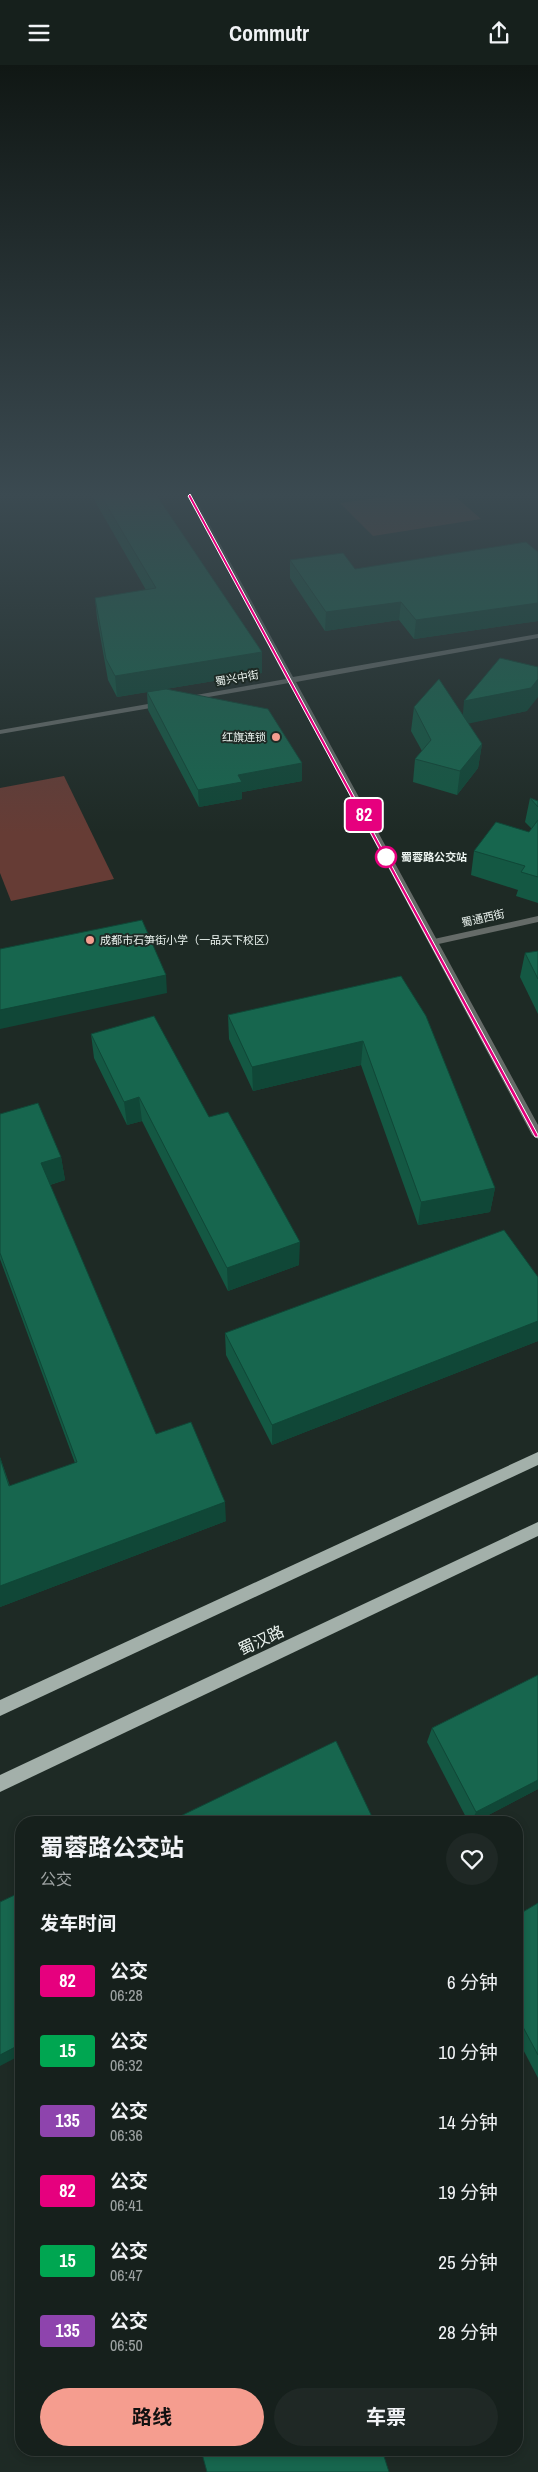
<!DOCTYPE html>
<html lang="zh">
<head>
<meta charset="utf-8">
<style>
  :root { --surface:#16201c; --page:#1f2825; --text:#f1f3f6; --muted:#9ea3a3; --line:#353e3b; --accent:#f59d8f }
  body { margin:0; font-family:"Archivo Narrow","Noto Sans SC",sans-serif; background:var(--page); color:var(--text); height:100vh; display:flex; flex-direction:column; font-size:19px; white-space:nowrap }
  * { box-sizing:border-box; margin:0 }
  p { font-size:16px; color:var(--muted) }
  .icon { flex:none; width:28px; height:28px; fill:none; stroke:currentColor; stroke-width:2; stroke-linecap:round; stroke-linejoin:round }
  .map { position:relative; flex:1; overflow:hidden }
  .drawer { position:absolute; left:15px; top:1751px; width:508px; height:640px; display:flex; flex-direction:column; background:var(--surface); border-radius:20px; box-shadow:0 2px 8px #0003,0 0 0 1px var(--line) }
  .drawer>* { flex:none }
  .badge { padding:0 10px; border-radius:4px; font-size:18px; line-height:32px }
  .map>.badge { position:absolute; translate:-50% -50%; box-shadow:0 0 0 2px #fff }
  h2 { padding:0 25px; font-size:19px; line-height:45px }
  .round { display:grid; place-items:center; flex:none; width:52px; height:52px; border-radius:26px; background:var(--page) }
  .headline { display:flex; align-items:center; justify-content:space-between; height:85px; padding:0 25px }
  h1 { font-size:24px; font-weight:700; line-height:38px }
  .primary-button { display:flex; gap:10px; margin-top:auto; padding:10px 25px }
  .primary-button a { flex:1; height:58px; border-radius:30px; background:var(--accent); color:#111; font-size:20px; font-weight:700; line-height:58px; text-align:center }
  .primary-button a+a { background:var(--page); color:var(--text) }
  ul { padding:0; list-style:none }
  li { display:flex; align-items:center; gap:15px; height:70px; padding:0 25px }
  li div { flex:1 }
  li b { display:block; font-size:19px }
  li em { font-style:normal }
  li .badge { min-width:55px; font-weight:700; text-align:center }
  header { display:flex; justify-content:space-between; align-items:center; height:65px; padding:0 25px; background:var(--surface); font-size:22px; font-weight:700 }
  .map>svg:first-child { display:block }
</style>
</head>
<body>
<header><svg class="icon" aria-label="menu" viewBox="0 0 24 24"><path d="M4 6h16M4 12h16M4 18h16"/></svg>Commutr<svg class="icon" aria-label="share" viewBox="0 0 24 24"><path d="M12 15V3M7 8l5-5 5 5M5 13v7h14v-7"/></svg></header>
<div class="map">
<svg width="538" height="2407" viewBox="0 0 538 2407">
  <rect width="100%" height="100%" fill="#1e2a25"/>
  <!-- green -->
  <g fill="#663c35">
    <polygon points="391,431 455,431 481,454 373,471 340,438"/>
    <polygon points="64,711 114,814 11,836 0,808 0,723"/>
  </g>
  <g fill="none" stroke-linecap="round" stroke-linejoin="round">
    <!-- minor -->
    <polygon fill="#656b68" fill-rule="evenodd" points="538,851 538,857 434,880 429,877 434,874"/>
    <!-- tertiary -->
    <g fill="#656b68" fill-rule="evenodd">
      <polygon points="188,431 194,431 293,612 538,569 538,573 296,617 538,1060 538,1074 532,1070 289,618 185,636 181,634 185,632 286,614"/>
      <polygon points="165,636 168,636 168,640 0,669 0,665"/>
    </g>
    <!-- primary -->
    <g fill="#a3b0aa" fill-rule="evenodd">
      <polygon points="538,1387 538,1400 0,1651 0,1635"/>
      <polygon points="538,1457 538,1471 0,1727 0,1710"/>
    </g>
  </g>
  <!-- wall -->
  <g fill="#145843">
    <polygon points="92,431 157,431 262,587 262,608 117,632 108,615 97,553 95,533 146,525"/>
    <polygon points="233,431 278,431 236,437"/>
    <polygon points="538,487 538,556 414,574 399,555 325,566 290,513 290,495 355,504"/>
    <polygon points="147,627 302,698 302,716 242,727 242,734 199,742 148,645"/>
    <polygon points="414,642 463,650 527,646 468,658 482,679 478,703 457,730 413,717 415,694 422,686 411,666"/>
    <polygon points="530,733 538,736 538,838 516,831 518,825 471,810 474,786 529,767 532,764 525,757"/>
    <polygon points="538,886 538,949 520,912 525,888"/>
    <polygon points="401,911 495,1123 490,1147 418,1160 361,1000 253,1026 229,974 228,950"/>
    <polygon points="91,969 209,1052 299,1200 228,1226 142,1056 127,1060 94,993"/>
    <polygon points="0,1049 61,1092 65,1115 50,1120 156,1369 226,1456 0,1542 0,1392 10,1421 75,1398 0,1194"/>
    <polygon points="538,1212 538,1276 272,1380 226,1290 225,1268"/>
    <polygon points="538,1610 538,1724 473,1758 469,1758 427,1677 432,1663"/>
    <polygon points="538,1838 538,2013 516,1971 516,1851"/>
  </g>
  <!-- shaded-wall -->
  <g fill="#104737">
    <polygon points="236,431 278,431 236,437"/>
    <polygon points="401,537 399,555 325,566 326,547"/>
    <polygon points="538,538 538,556 414,574 416,555"/>
    <polygon points="262,587 262,608 117,632 115,611"/>
    <polygon points="538,614 538,632 527,646 462,660 464,636"/>
    <polygon points="482,679 478,703 457,730 460,706"/>
    <polygon points="302,698 302,716 242,727 242,734 199,742 198,725 238,710"/>
    <polygon points="166,910 167,928 0,964 0,945"/>
    <polygon points="363,976 361,1000 253,1026 252,1002"/>
    <polygon points="139,1032 142,1056 127,1060 124,1037"/>
    <polygon points="61,1092 65,1115 46,1121 41,1098"/>
    <polygon points="495,1123 490,1147 418,1160 421,1137"/>
    <polygon points="300,1177 299,1200 228,1226 227,1203"/>
    <polygon points="538,1256 538,1276 272,1380 272,1360"/>
    <polygon points="225,1437 226,1456 0,1542 0,1521"/>
    <polygon points="538,1715 538,1724 473,1758 471,1758 476,1747"/>
    <polygon points="21,1979 21,1990 0,2001 0,1990"/>
  </g>
  <!-- building -->
  <g fill="#17664e" stroke="#104737">
    <polygon points="101,431 157,431 262,587 115,611 106,594 95,533 156,523"/>
    <polygon points="526,477 538,487 538,538 416,555 401,537 326,547 290,495 343,488 355,504"/>
    <polygon points="500,593 538,602 538,614 531,623 464,636"/>
    <polygon points="439,614 482,679 460,706 415,694 431,675 414,642"/>
    <polygon points="166,624 268,644 302,698 238,710 242,717 198,725 147,627"/>
    <polygon points="530,733 538,736 538,742"/>
    <polygon points="538,755 538,812 521,807 525,801 474,786 496,757 529,767"/>
    <polygon points="142,855 166,910 0,945 0,884"/>
    <polygon points="538,886 538,914 525,888"/>
    <polygon points="401,911 426,951 495,1123 421,1137 363,976 252,1002 228,950"/>
    <polygon points="154,951 209,1052 228,1047 300,1177 227,1203 139,1032 124,1037 91,969"/>
    <polygon points="38,1038 61,1092 41,1098 156,1369 191,1357 225,1437 0,1521 0,1393 9,1421 77,1397 0,1188 0,1049"/>
    <polygon points="504,1165 538,1212 538,1256 272,1360 225,1268"/>
    <polygon points="538,1610 538,1715 476,1747 432,1663"/>
    <polygon points="336,1676 375,1758 166,1758"/>
    <polygon points="21,1827 21,1979 0,1990 0,1837"/>
    <polygon points="538,1838 538,1990 516,1949 516,1851"/>
    <polygon points="201,2385 382,2385 389,2407 207,2407"/>
  </g>
  <!-- sky -->
  <linearGradient id="sky" x2="0" y2="1"><stop stop-color="#101714"/><stop offset="0.56" stop-color="#3b4a51"/><stop offset="1" stop-color="#3b4a51" stop-opacity="0"/></linearGradient>
  <rect width="538" height="768" fill="url(#sky)"/>
  <!-- line -->
  <polygon fill="#e6007e" stroke="#fff" points="190,429 538,1070 538,1072 535,1072 534,1070 188,431"/>
  <!-- markers -->
  <g fill="#f59d8f" stroke="#1e2a25" stroke-width="2">
    <circle cx="276" cy="672" r="5"/>
    <circle cx="90" cy="875" r="5"/>
  </g>
  <circle fill="#fff" stroke="#e6007e" stroke-width="2.5" cx="386" cy="792" r="10"/>
  <g text-anchor="middle" stroke-width="4" stroke-linejoin="round" paint-order="stroke">
    <!-- far-street labels -->
    <g font-size="11" fill="#ecf4f0" stroke="#1e2a25">
      <text transform="translate(237 613) rotate(-10)" y="4">蜀兴中街</text>
      <text transform="translate(483 853) rotate(-13)" y="4">蜀通西街</text>
    </g>
    <!-- far-poi labels -->
    <g font-size="11" fill="#ecf4f0" stroke="#1e2a25" text-anchor="end">
      <text x="266" y="676">红旗连锁</text>
      <text x="100" y="879" text-anchor="start">成都市石笋街小学（一品天下校区）</text>
    </g>
    <!-- far-stop labels -->
    <g font-size="11" font-weight="bold" fill="#ecf4f0" stroke="#1e2a25" text-anchor="start">
      <text x="401" y="796">蜀蓉路公交站</text>
    </g>
    <!-- near-street labels -->
    <g font-size="16" fill="#ecf4f0" stroke="#1e2a25">
      <text transform="translate(261 1575) rotate(-25)" y="6">蜀汉路</text>
    </g>
  </g>
</svg>
<b class="badge" style="left:364px;top:750px;background:#e6007e;color:#fff">82</b>
<section class="drawer">
<div class="headline"><div><h1>蜀蓉路公交站</h1><p>公交</p></div><a class="round"><svg class="icon" aria-label="heart" viewBox="0 0 24 24"><path d="M12 20l-8-8c-3-5 5-10 8-4 3-6 11-1 8 4z"/></svg></a></div>
<h2>发车时间</h2>
<ul>
<li><span class="badge" style="background:#e6007e;color:#fff">82</span><div><b>公交</b><p>06:28</p></div><em>6 分钟</em></li>
<li><span class="badge" style="background:#00a651;color:#fff">15</span><div><b>公交</b><p>06:32</p></div><em>10 分钟</em></li>
<li><span class="badge" style="background:#8e44ad;color:#fff">135</span><div><b>公交</b><p>06:36</p></div><em>14 分钟</em></li>
<li><span class="badge" style="background:#e6007e;color:#fff">82</span><div><b>公交</b><p>06:41</p></div><em>19 分钟</em></li>
<li><span class="badge" style="background:#00a651;color:#fff">15</span><div><b>公交</b><p>06:47</p></div><em>25 分钟</em></li>
<li><span class="badge" style="background:#8e44ad;color:#fff">135</span><div><b>公交</b><p>06:50</p></div><em>28 分钟</em></li>
</ul>
<div class="primary-button"><a>路线</a><a>车票</a></div>
</section>
</div>
</body>
</html>
